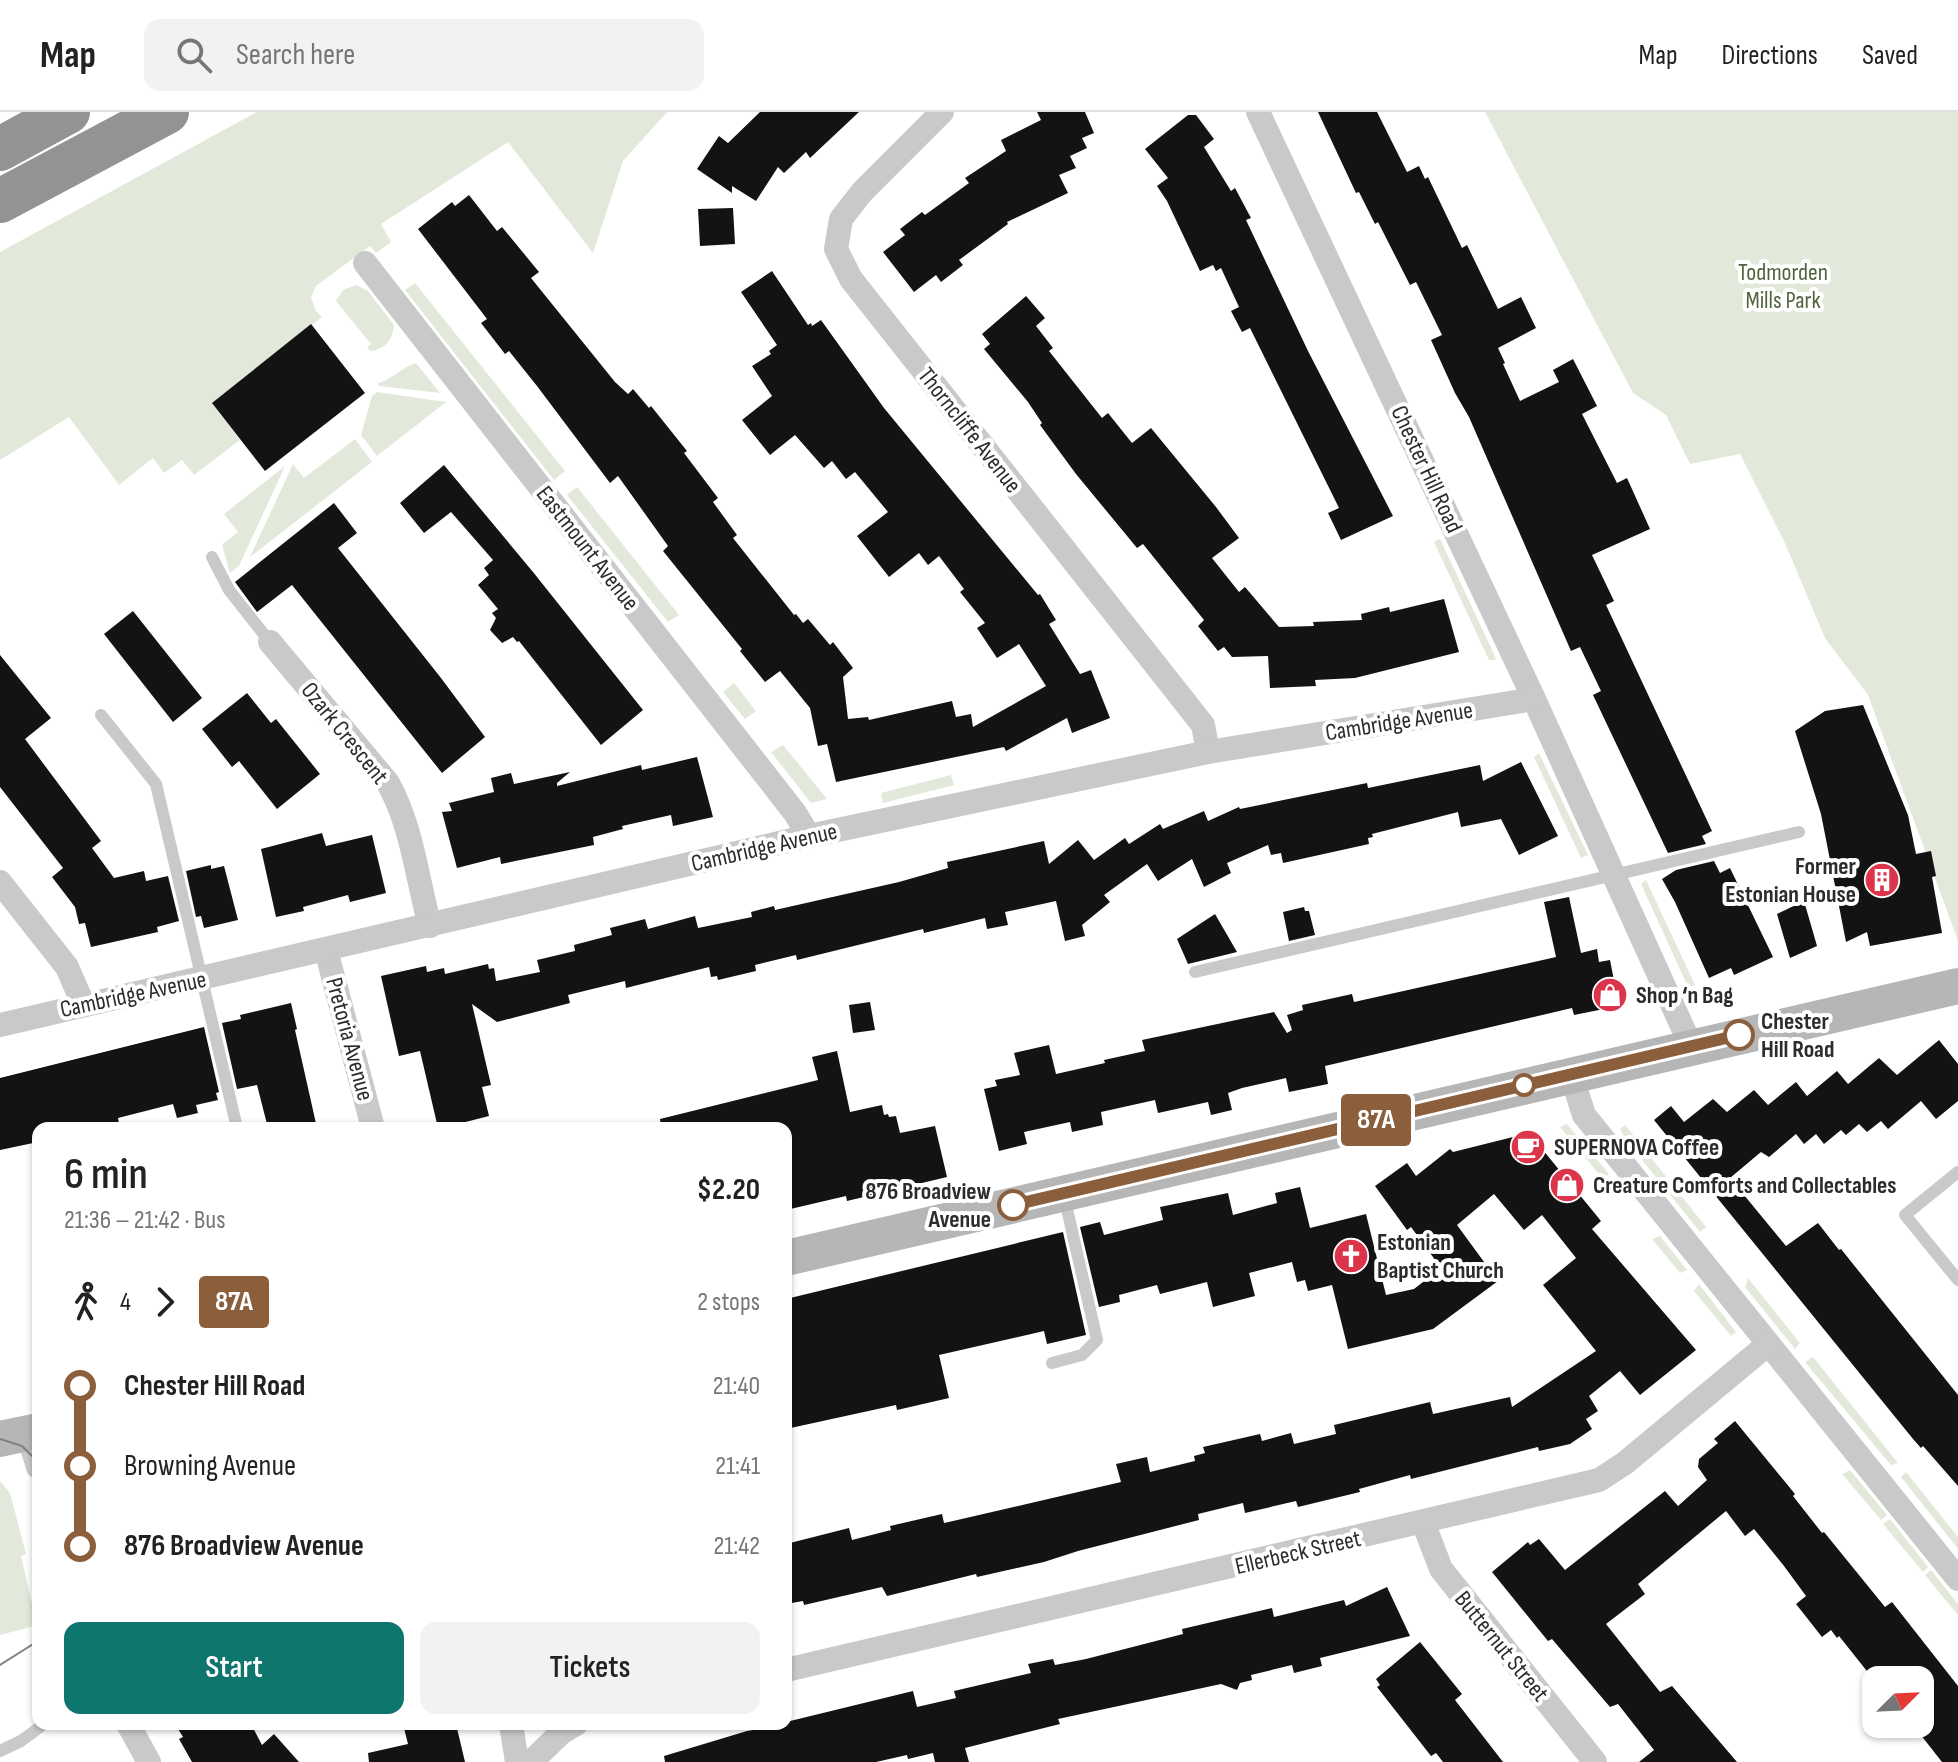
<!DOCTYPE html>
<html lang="en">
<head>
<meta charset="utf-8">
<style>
  :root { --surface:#fff; --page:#f2f2f2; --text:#222; --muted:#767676; --line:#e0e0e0; --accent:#0f766e }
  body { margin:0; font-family:"Sofia Sans Condensed",sans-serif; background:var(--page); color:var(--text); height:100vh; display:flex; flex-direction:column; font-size:30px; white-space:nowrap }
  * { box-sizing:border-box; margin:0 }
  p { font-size:26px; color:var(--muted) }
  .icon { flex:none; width:44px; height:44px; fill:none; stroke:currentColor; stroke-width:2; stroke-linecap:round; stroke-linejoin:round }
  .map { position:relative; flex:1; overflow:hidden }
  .sheet { position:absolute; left:32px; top:1010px; width:760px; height:608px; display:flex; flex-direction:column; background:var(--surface); border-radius:16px; box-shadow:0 2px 6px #0004 }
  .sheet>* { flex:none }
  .badge { padding:0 16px; border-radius:6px; font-size:28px; line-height:52px }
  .needle { width:52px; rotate:66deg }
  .buttons { position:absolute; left:1862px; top:1554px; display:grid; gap:16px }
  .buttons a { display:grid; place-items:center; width:72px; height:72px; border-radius:16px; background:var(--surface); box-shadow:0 2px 6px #0004; font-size:40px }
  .map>.badge { position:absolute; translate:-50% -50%; box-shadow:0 0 0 4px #fff }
  .legs { display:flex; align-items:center; gap:12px; height:88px; padding:0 32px; font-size:26px }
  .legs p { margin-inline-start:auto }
  .headline { display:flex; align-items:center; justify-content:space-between; height:136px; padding:0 32px }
  h1 { font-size:44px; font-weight:600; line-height:60px }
  .button { display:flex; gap:16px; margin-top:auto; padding:16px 32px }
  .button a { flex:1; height:92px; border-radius:16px; background:var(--accent); color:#fff; font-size:32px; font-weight:600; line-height:92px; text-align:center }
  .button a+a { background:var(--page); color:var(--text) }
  ul { padding:0 32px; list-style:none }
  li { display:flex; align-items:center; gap:28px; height:80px; font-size:30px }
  li i { display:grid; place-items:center; width:12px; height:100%; margin:0 10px; background:currentColor }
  li i::after { content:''; width:20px; height:20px; margin:-10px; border:6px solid; border-radius:50%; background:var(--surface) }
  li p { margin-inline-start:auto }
  li:first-child i { background:linear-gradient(#0000 50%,currentColor 0) }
  li:last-child i { background:linear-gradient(currentColor 50%,#0000 0) }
  header { display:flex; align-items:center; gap:48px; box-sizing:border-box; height:112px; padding:0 40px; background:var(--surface); border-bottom:2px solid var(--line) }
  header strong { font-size:38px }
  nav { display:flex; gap:44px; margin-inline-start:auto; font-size:28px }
  .search { width:560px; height:72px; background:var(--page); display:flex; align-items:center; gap:20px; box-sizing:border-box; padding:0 28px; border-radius:16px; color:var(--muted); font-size:30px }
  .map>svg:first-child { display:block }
</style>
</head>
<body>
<header>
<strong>Map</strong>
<div class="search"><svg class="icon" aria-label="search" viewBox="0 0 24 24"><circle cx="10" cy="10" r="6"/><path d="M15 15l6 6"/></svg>Search here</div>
<nav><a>Map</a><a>Directions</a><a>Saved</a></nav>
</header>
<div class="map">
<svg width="1958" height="1650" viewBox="0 0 1958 1650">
  <rect width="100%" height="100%" fill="#fff"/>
  <!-- green -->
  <g fill="#e3e9da">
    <polygon points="257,0 667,0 623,49 593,141 508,30 381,112 391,130 376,141 370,134 316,174 311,185 316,199 322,205 212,291 240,328 194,363 182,348 164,361 153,346 119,373 69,305 0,348 0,140"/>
    <polygon points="1485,0 1958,0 1958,829 1868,583 1825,526 1784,429 1740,342 1690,352 1666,303 1633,281"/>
    <polygon points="415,171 565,359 554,368 405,178"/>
    <path d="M356 173 368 179 394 213C393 227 386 237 371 239L367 236 371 232 336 189 343 178Z"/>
    <path d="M416 251 440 281 380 274 377 271C391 269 402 255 416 251Z"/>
    <polygon points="377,280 446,290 377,344 361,323 372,284"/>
    <polygon points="355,327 372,350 250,445 293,352 304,366"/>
    <polygon points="285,354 239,454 230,461 222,433 238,420 224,402"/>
    <polygon points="577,375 679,503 668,510 567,383"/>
    <polygon points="1440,427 1493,540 1496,548 1489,548 1434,430"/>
    <polygon points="734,571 756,599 745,607 723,580"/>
    <polygon points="783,633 827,687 811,691 771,640"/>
    <polygon points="1539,641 1588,743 1581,746 1534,645"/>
    <polygon points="951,663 954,673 883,691 881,681"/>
    <polygon points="1646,768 1695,873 1688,875 1683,864 1641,772"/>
    <polygon points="1567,1012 1609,1062 1603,1067 1560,1015"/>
    <polygon points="1625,1013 1706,1115 1700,1120 1626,1028 1620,1017"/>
    <polygon points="1660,1124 1687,1158 1680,1161 1652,1127"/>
    <polygon points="1748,1166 1800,1231 1795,1237 1745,1175"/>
    <polygon points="1699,1172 1736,1220 1731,1224 1694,1179"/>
    <polygon points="1813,1245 1898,1351 1891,1353 1805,1250"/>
    <polygon points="1850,1358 1887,1403 1881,1408 1842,1362"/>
    <polygon points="1906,1360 1958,1425 1958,1437 1901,1365"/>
    <polygon points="0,1369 10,1381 26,1442 21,1444 32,1492 37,1491 38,1493 38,1513 0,1523"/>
    <polygon points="1890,1407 1928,1455 1923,1460 1883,1412"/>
    <polygon points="1931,1458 1958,1492 1958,1503 1925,1463"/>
  </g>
  <!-- building -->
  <g fill="#131313">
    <polygon points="760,0 859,0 810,46 806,40 784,61 778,55 756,89 732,74 732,81 697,57 719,24 728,31"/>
    <polygon points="1037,0 1085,0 1094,21 1082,26 1087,36 1070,44 1076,56 1059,63 1068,81 1007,110 1008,112 959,148 963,153 941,170 936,163 914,180 883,140 905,123 900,117 922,100 925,103 969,71 965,66 1006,39 1001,28 1041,8"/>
    <polygon points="1318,0 1377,0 1407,60 1419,54 1425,67 1428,65 1462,136 1467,133 1498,197 1521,185 1536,216 1498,236 1505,251 1503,252 1520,289 1559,270 1553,258 1573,247 1597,294 1582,302 1617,371 1627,366 1650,417 1592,443 1614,489 1606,493 1712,719 1702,724 1706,732 1668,741 1593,583 1601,579 1580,535 1571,539 1469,305 1455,281 1431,228 1442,223 1416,170 1410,173 1378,110 1375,112 1359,80 1356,81"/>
    <polygon points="1188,3 1196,3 1214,27 1204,35 1231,79 1235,76 1251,106 1246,108 1308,239 1393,404 1341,428 1328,401 1339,396 1250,216 1242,220 1231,199 1239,195 1221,156 1216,159 1213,153 1200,159 1167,89 1157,74 1168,66 1145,37"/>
    <polygon points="469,83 497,119 502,115 539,160 531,166 615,270 628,282 633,277 649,296 651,294 687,339 684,341 718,386 713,390 737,423 733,426 794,503 796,502 803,511 808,507 830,533 833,530 853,556 843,565 848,607 868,605 869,608 952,589 956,605 971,602 973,615 1046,574 1019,532 997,546 977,516 985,511 960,480 964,477 939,444 928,453 919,441 889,465 857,424 888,400 855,360 846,367 832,349 824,356 795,323 770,343 742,308 772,284 752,254 771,242 769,239 777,233 741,180 772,159 808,213 811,211 812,214 821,208 884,296 1005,443 1038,483 1040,482 1056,508 1049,512 1080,562 1091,558 1110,606 1072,621 1067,606 1006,639 1004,635 836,670 827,632 818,634 810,596 780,559 765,570 740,539 742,537 663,439 668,434 618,364 610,371 537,274 509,239 505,242 481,211 487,207 418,117 452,90 455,94"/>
    <polygon points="733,96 735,132 700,134 698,97"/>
    <polygon points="1026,184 1045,206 1036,214 1053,236 1049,239 1102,306 1108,301 1132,331 1151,316 1216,395 1239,426 1212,446 1239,480 1245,475 1279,515 1314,514 1313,510 1362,508 1361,502 1389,495 1390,500 1444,487 1459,540 1355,566 1315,568 1316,574 1270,576 1268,544 1232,545 1224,535 1218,539 1198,514 1204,508 1143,432 1137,436 1076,362 1040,313 1042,311 1028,290 984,237 990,232 982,222"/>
    <polygon points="311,212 365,281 265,359 212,291"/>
    <polygon points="444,353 533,460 643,598 601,633 519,529 517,530 513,525 502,531 490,518 496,506 492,501 498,497 478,473 489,463 484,456 493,448 451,400 424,421 400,391"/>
    <polygon points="334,391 357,421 338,436 441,566 485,625 442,661 292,473 257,500 235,470"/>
    <polygon points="133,499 202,586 173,610 104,522"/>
    <polygon points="0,543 51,606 25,627 101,729 92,736 114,766 144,759 146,769 168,764 179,809 157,815 158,820 91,835 85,811 79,812 75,795 52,765 63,756 0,675"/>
    <polygon points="247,581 271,611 276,607 320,662 277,697 239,649 232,655 202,617"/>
    <polygon points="1863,593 1908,703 1916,742 1931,739 1936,764 1932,765 1942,821 1870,834 1867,820 1846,830 1821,702 1795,619 1825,599"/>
    <polygon points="697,645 713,705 673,714 671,703 622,714 623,717 593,725 594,733 501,752 500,745 457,756 442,700 452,699 449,691 494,680 491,666 511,661 514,672 570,660 557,671 557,674 641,653 642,658"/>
    <polygon points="1521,650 1558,724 1519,743 1501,707 1461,715 1458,700 1372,722 1373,725 1368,726 1369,732 1283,751 1281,741 1271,743 1268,733 1227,751 1231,761 1204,775 1192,747 1158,769 1147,752 1104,783 1110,790 1082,813 1085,824 1065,829 1056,789 1005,800 1008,813 987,817 985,806 924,821 923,817 797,848 796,843 755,853 756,859 718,868 717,864 711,865 709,855 626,876 625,869 568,883 570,891 497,910 472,892 491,973 482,975 489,1004 442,1016 438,1016 420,939 399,944 381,864 426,854 427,860 444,856 445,862 488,852 489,857 494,856 496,869 540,860 537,848 575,839 574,833 612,823 610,816 645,807 648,817 695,804 698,816 752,805 751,800 774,794 775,798 899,770 948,756 947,750 1044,729 1049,752 1078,728 1094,748 1125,726 1129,732 1160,712 1163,717 1204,699 1208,709 1239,695 1240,697 1367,671 1368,676 1480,653 1483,669"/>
    <polygon points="322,721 326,734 372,723 386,781 350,790 348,783 303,795 304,799 276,805 261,737"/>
    <polygon points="1714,749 1720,761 1730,756 1773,845 1734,863 1731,856 1709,866 1675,790 1662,767 1676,758"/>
    <polygon points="211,753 211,757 224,754 238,808 204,816 201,804 196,805 186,759"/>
    <polygon points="1569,785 1581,841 1597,837 1599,850 1610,848 1619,894 1574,903 1572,896 1325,954 1328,972 1289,980 1286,966 1242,976 1228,981 1232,998 1211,1003 1208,990 1158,1001 1155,988 1101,1000 1103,1013 1072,1020 1070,1010 1024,1020 1027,1032 999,1039 984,977 997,974 995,968 1020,963 1014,941 1049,933 1056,962 1105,951 1104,948 1145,939 1142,928 1274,900 1287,921 1292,918 1287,903 1303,898 1302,893 1352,882 1354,890 1556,845 1544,790"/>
    <polygon points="1804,789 1817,834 1790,846 1777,802"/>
    <polygon points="1304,795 1305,799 1309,799 1315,823 1289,829 1283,800"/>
    <polygon points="1215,802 1237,840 1188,852 1177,827"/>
    <polygon points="870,890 875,918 853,921 849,893"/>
    <polygon points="291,891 297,917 295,918 317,1016 268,1016 257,973 237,977 222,911 241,907 240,903"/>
    <polygon points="204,915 219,980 216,981 218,988 196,993 198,1001 177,1006 173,992 118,1006 120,1016 38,1016 38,1030 0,1038 0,966"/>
    <polygon points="1939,928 1958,952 1958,989 1936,1007 1921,989 1888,1017 1881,1009 1867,1020 1859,1012 1846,1023 1841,1018 1824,1032 1816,1022 1804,1032 1796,1022 1769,1045 1761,1040 1730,1066 1786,1134 1818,1111 1839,1138 1841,1137 1958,1283 1958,1374 1923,1334 1921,1336 1913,1327 1654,1008 1671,994 1684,1010 1713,987 1727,1000 1754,978 1768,993 1796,970 1807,984 1837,959 1848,972 1879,946 1897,963"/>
    <polygon points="837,939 850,1000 882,993 884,1003 888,1002 889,1005 896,1004 900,1021 935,1014 947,1065 847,1089 846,1084 786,1098 786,1016 661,1016 660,1007 818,968 812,945"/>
    <polygon points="1529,1021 1601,1109 1592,1117 1696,1238 1640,1283 1620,1259 1589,1284 1598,1299 1586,1307 1592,1317 1570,1332 1539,1339 1538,1335 1411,1367 1410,1363 1359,1377 1360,1380 1298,1395 1296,1389 1245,1401 1243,1391 1198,1402 1199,1408 1078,1439 1044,1450 977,1465 976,1462 887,1484 882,1475 804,1493 803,1489 786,1492 786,1432 849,1416 852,1428 891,1418 890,1414 942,1402 944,1411 953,1409 1121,1370 1116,1352 1147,1345 1150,1360 1195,1349 1194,1344 1205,1341 1203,1335 1260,1322 1262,1329 1291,1321 1294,1332 1336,1322 1334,1313 1430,1290 1433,1302 1510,1285 1512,1295 1596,1239 1543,1173 1576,1146 1542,1103 1524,1118 1494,1082 1457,1113 1498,1169 1433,1217 1348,1237 1332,1173 1308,1179 1305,1168 1297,1170 1292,1150 1249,1161 1255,1184 1213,1195 1207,1170 1160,1182 1157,1173 1119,1183 1120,1190 1099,1195 1080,1115 1100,1110 1104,1123 1163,1108 1160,1095 1228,1081 1233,1103 1277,1091 1275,1081 1300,1075 1310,1116 1366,1102 1386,1183 1414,1177 1441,1156 1411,1115 1407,1118 1375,1074 1407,1051 1416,1064 1450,1037 1453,1040"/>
    <polygon points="1063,1120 1086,1223 1047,1232 1044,1219 939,1243 949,1286 897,1298 896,1293 786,1317 786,1187"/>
    <polygon points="1735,1309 1795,1382 1793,1384 1822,1421 1824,1420 1885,1495 1892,1490 1958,1574 1958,1650 1942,1650 1920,1622 1920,1568 1874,1568 1839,1524 1837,1526 1831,1518 1822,1525 1796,1492 1806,1484 1784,1454 1754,1417 1745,1424 1726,1399 1638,1472 1645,1482 1606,1512 1660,1580 1672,1574 1737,1650 1639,1650 1654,1638 1618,1592 1610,1595 1552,1527 1548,1529 1492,1460 1528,1430 1530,1433 1539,1427 1565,1458 1665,1379 1678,1394 1707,1368 1698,1355 1699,1347 1718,1331 1714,1327"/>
    <polygon points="1387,1475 1410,1524 1320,1546 1322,1554 1294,1561 1292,1553 1251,1563 1252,1568 1240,1571 1237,1578 1221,1572 1058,1607 1060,1612 965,1636 969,1650 935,1650 933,1641 908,1647 907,1643 876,1650 665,1650 664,1644 747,1619 786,1612 786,1610 913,1579 917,1595 956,1586 954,1579 1031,1561 1028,1552 1053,1547 1055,1553 1086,1547 1183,1522 1182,1517 1272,1496 1274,1505 1344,1488 1346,1494"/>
    <polygon points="1420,1530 1462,1582 1455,1588 1503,1650 1443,1650 1436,1641 1431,1644 1377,1575 1380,1573 1376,1567"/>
    <polygon points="175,1612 251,1612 262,1633 274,1622 299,1650 192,1650 179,1627 183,1625"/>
    <polygon points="403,1612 456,1612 465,1650 369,1650 368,1641 408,1632"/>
  </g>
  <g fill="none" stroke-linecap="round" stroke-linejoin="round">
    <!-- lane -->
    <g stroke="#c9c9c9" stroke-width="12">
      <polyline points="212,445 229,478 270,530"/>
      <polyline points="101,603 156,672 237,1016"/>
      <polyline points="1195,860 1799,720"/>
      <polyline points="1958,1060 1905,1103 1958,1168"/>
      <polyline points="1052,1251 1082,1243 1097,1228 1064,1084"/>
      <polyline points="0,1639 21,1629 44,1612"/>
    </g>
    <!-- street -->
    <g stroke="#c9c9c9" stroke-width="24">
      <polyline points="942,0 862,80 841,107 836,137 851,167 1203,613 1208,640"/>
      <polyline points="1258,0 1534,587 1691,934"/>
      <polyline points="365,151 795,701 809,724"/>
      <path d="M270 530 388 671C412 714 417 766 430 814"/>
      <polyline points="0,770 67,855 83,892"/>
      <polyline points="326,838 373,1016"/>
      <polyline points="0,913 809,724 1208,640 1534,587"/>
      <polyline points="1571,962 1584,1003 1958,1467"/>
      <polyline points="28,1322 38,1355"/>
      <polyline points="1423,1410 1441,1457 1595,1650"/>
      <polyline points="786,1558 1599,1368 1625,1351 1767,1233"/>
      <polyline points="128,1612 149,1650"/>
      <polyline points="511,1612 517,1650"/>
      <polyline points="531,1650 561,1621 576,1612"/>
    </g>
    <!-- secondary -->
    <g stroke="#b6b6b6" stroke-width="36">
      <polyline points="786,1146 1958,874"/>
      <polyline points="0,1327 38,1319"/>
    </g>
    <!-- highway -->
    <g stroke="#939393" stroke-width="44">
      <polyline points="0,37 68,0"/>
      <polyline points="0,89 167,0"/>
    </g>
    <!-- tram -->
    <g stroke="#818181" stroke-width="2">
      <polyline points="0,1327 22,1334 38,1350"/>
      <polyline points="0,1553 38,1529"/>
    </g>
  </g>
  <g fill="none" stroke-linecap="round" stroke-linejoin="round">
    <defs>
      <polyline id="line-1" points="1013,1093 1739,923"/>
    </defs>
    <!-- line-1 casing -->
    <use href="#line-1" stroke="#fff" stroke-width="18"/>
    <!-- line-1 -->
    <use href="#line-1" stroke="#8b5e3c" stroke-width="12"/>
  </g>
  <!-- icons -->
  <defs>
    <symbol id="building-disc" viewBox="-11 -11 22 22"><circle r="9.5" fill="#dc344a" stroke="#fff"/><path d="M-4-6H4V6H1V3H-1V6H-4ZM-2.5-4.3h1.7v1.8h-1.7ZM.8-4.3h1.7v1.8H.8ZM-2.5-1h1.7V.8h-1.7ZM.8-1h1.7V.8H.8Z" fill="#fff"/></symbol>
    <symbol id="shop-disc" viewBox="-11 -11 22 22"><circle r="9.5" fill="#dc344a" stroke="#fff"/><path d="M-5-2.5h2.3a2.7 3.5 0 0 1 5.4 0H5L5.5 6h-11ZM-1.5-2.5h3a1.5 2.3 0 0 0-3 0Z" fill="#fff"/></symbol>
    <symbol id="cafe-disc" viewBox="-11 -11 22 22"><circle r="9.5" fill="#dc344a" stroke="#fff"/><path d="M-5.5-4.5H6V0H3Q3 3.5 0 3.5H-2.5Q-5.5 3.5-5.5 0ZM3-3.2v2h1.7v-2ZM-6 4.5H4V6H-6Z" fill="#fff"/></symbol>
    <symbol id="church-disc" viewBox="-11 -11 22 22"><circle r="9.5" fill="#dc344a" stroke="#fff"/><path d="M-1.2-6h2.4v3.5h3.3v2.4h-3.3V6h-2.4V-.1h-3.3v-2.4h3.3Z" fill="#fff"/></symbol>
  </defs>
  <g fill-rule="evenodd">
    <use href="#building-disc" x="1862" y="748" width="40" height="40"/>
    <use href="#shop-disc" x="1590" y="863" width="40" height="40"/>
    <use href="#cafe-disc" x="1508" y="1015" width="40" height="40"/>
    <use href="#shop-disc" x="1547" y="1053" width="40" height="40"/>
    <use href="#church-disc" x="1331" y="1124" width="40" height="40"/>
  </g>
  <!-- markers -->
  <g fill="#fff" stroke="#8b5e3c" stroke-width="4">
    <circle cx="1739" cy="923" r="14"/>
    <circle cx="1524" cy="973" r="10"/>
    <circle cx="1013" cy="1093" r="14"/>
  </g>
  <g text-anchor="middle" stroke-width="8" stroke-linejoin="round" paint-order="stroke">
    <!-- park labels -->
    <g font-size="24" fill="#51653c" stroke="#fff">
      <text x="1783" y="168">Todmorden<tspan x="1783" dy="28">Mills Park</tspan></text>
    </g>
    <!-- street labels -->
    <g font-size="24" fill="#2c2c2c" stroke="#fff">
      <text transform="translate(970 318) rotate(52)" y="8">Thorncliffe Avenue</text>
      <text transform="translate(1427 357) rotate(65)" y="8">Chester Hill Road</text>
      <text transform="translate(588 436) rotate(52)" y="8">Eastmount Avenue</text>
      <text transform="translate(1399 609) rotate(-9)" y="8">Cambridge Avenue</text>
      <text transform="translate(345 621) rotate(51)" y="8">Ozark Crescent</text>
      <text transform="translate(764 735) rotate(-13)" y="8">Cambridge Avenue</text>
      <text transform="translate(133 882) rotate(-12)" y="8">Cambridge Avenue</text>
      <text transform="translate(350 927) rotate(75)" y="8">Pretoria Avenue</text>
      <text transform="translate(1298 1440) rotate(-13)" y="8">Ellerbeck Street</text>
      <text transform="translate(1502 1534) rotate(51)" y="8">Butternut Street</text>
    </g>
    <!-- poi labels -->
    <g font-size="24" font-weight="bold" fill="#2c2c2c" stroke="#fff" text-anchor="start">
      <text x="1856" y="762" text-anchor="end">Former<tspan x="1856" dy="28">Estonian House</tspan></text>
      <text x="1636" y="891">Shop ‘n Bag</text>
      <text x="1554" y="1043">SUPERNOVA Coffee</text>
      <text x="1593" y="1081">Creature Comforts and Collectables</text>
      <text x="1377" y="1138">Estonian<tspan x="1377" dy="28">Baptist Church</tspan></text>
    </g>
    <!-- stop labels -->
    <g font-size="24" font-weight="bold" fill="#2c2c2c" stroke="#fff" text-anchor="start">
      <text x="1761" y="917">Chester<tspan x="1761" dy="28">Hill Road</tspan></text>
      <text x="991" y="1087" text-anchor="end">876 Broadview<tspan x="991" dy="28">Avenue</tspan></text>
    </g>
  </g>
</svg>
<div class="buttons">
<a><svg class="needle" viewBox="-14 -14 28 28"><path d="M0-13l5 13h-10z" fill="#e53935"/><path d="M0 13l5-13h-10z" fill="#767676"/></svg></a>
</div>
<b class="badge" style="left:1376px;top:1008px;background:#8b5e3c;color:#fff">87A</b>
<section class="sheet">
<div class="headline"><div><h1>6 min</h1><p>21:36 – 21:42 · Bus</p></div><b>$2.20</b></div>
<div class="legs"><svg class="icon" aria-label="walk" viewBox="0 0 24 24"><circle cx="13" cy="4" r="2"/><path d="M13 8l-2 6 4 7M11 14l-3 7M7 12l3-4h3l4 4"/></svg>4<svg class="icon" aria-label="forward" viewBox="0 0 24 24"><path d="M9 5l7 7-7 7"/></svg><b class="badge" style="background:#8b5e3c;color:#fff">87A</b><p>2 stops</p></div>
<ul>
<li><i style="color:#8b5e3c"></i><b>Chester Hill Road</b><p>21:40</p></li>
<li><i style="color:#8b5e3c"></i><span>Browning Avenue</span><p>21:41</p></li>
<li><i style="color:#8b5e3c"></i><b>876 Broadview Avenue</b><p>21:42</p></li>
</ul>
<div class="button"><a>Start</a><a>Tickets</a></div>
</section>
</div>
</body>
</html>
